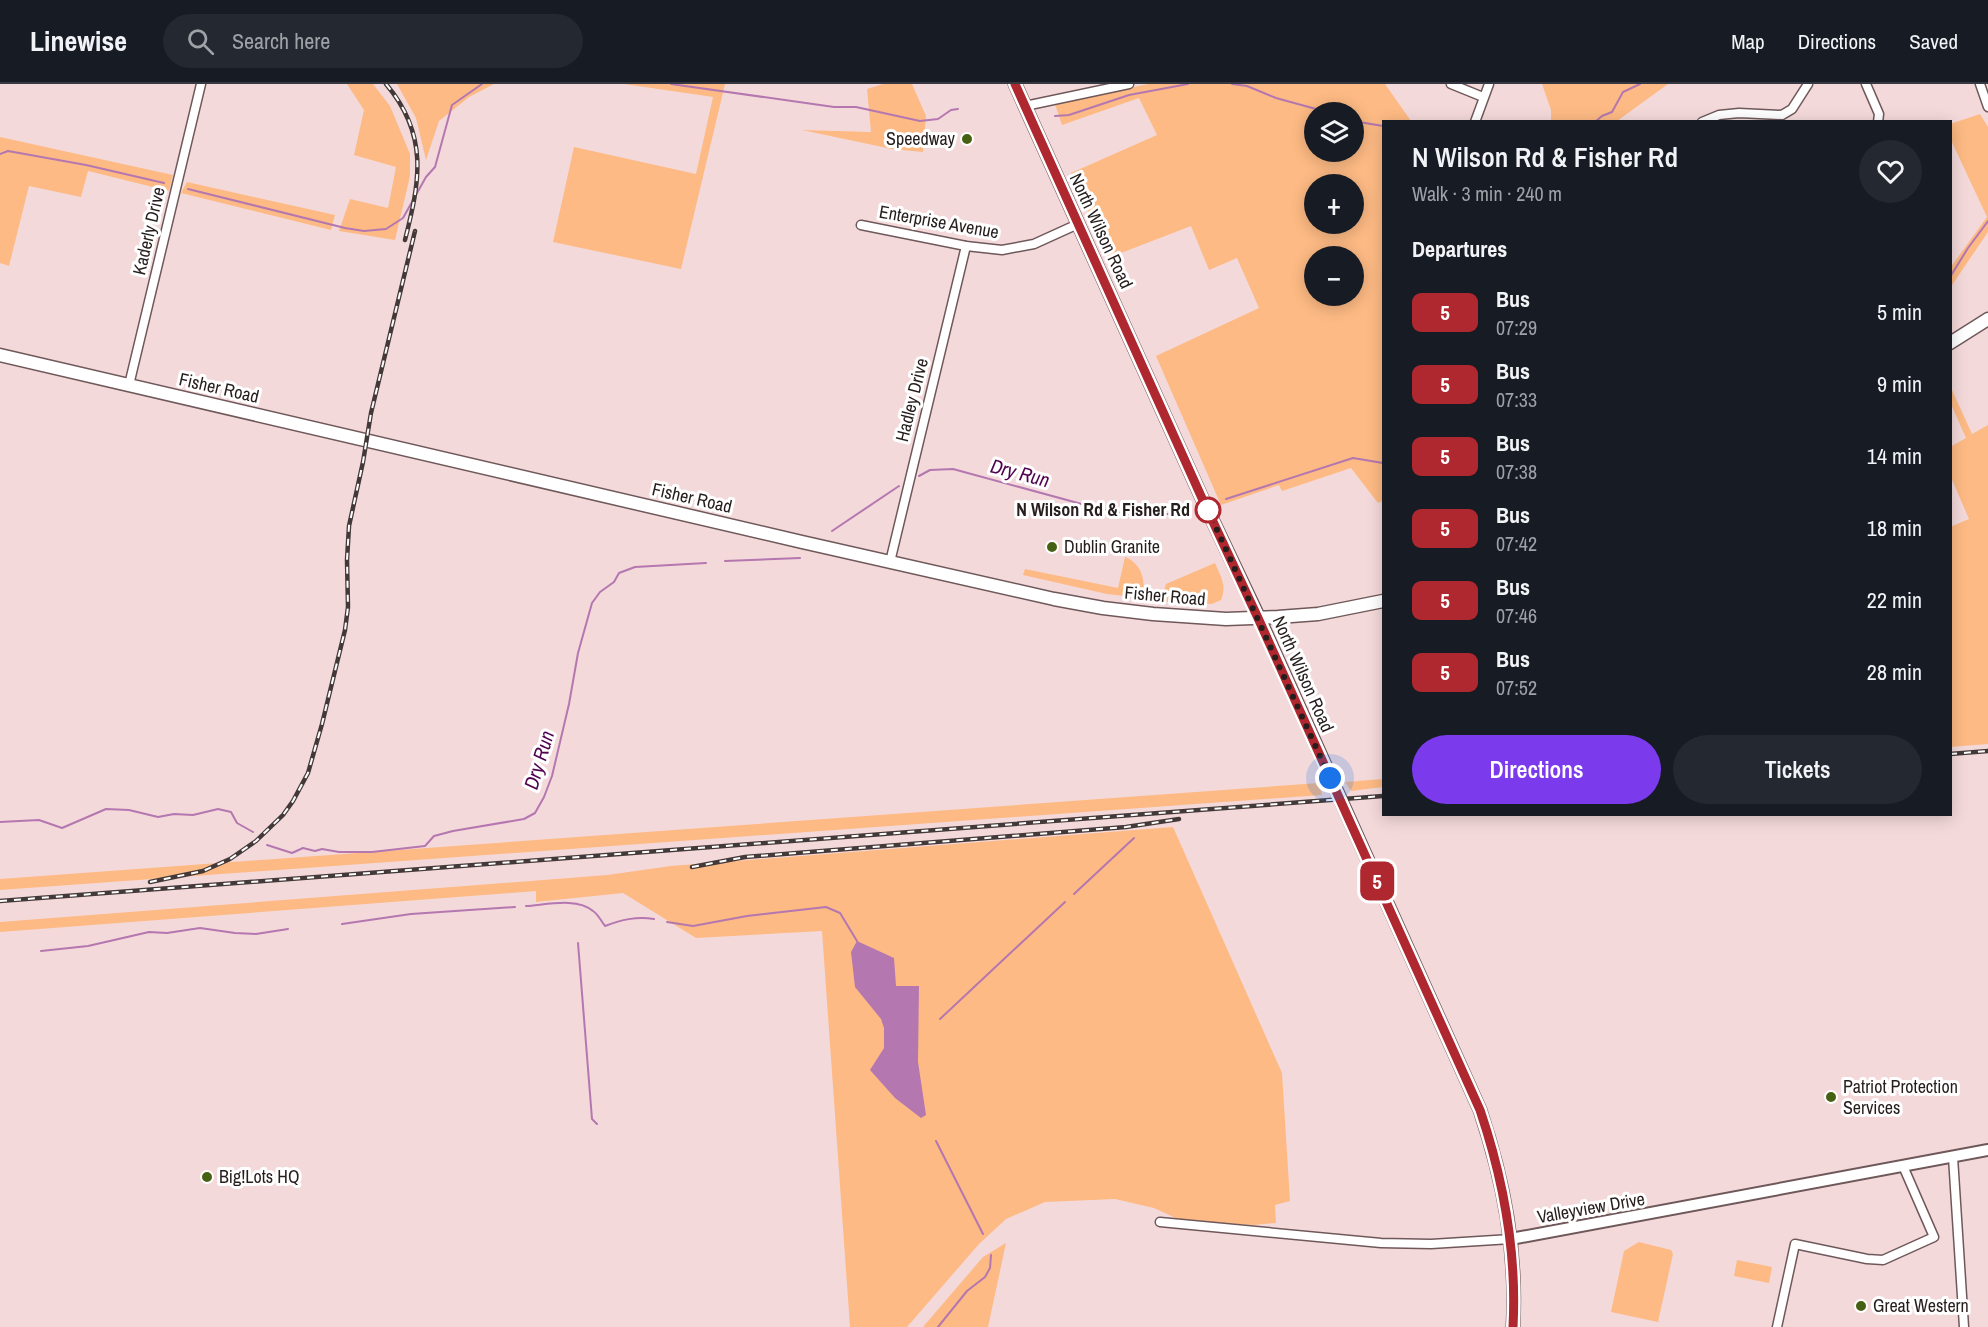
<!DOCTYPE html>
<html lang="en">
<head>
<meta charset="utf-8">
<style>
  :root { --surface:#171b24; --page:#242831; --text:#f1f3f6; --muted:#9ea1a6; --line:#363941; --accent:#7c3aed }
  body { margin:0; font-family:"Archivo Narrow",sans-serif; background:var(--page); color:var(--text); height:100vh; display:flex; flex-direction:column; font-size:22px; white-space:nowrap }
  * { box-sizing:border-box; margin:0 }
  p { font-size:20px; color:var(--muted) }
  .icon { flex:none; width:33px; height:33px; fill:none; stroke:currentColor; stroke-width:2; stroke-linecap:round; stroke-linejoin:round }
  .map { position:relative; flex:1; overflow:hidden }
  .side { position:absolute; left:1382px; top:36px; width:570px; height:696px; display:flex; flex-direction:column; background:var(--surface); border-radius:0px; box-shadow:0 3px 15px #0003 }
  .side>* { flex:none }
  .badge { padding:0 12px; border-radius:9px; font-size:21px; line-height:39px }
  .buttons { position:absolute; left:1304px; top:18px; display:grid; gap:12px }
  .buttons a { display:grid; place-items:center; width:60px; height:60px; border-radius:50%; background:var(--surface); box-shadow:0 3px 15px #0003; font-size:30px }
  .you { position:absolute; width:30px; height:30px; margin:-15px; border:4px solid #fff; border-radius:50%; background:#1a73e8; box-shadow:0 0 0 9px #1a73e833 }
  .map>.badge { position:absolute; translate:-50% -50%; box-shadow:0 0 0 3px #fff }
  h2 { padding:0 30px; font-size:22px; line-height:54px }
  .round { display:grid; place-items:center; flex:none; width:63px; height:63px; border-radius:32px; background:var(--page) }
  .head { display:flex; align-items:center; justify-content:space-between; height:102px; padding:0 30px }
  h1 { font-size:28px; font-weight:600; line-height:45px }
  .button { display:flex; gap:12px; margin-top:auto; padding:12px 30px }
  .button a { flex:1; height:69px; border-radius:36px; background:var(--accent); color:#fff; font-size:24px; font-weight:600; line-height:69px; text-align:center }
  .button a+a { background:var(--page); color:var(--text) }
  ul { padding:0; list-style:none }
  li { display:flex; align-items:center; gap:18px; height:72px; padding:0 30px }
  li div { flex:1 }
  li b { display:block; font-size:22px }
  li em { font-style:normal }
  li .badge { min-width:66px; font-weight:700; text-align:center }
  header { display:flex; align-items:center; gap:36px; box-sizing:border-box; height:84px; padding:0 30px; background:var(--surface); border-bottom:2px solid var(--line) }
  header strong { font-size:28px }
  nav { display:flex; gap:33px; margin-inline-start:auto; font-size:21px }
  .search { width:420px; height:54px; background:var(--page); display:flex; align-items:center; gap:15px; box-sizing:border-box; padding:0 21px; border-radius:33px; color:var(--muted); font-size:22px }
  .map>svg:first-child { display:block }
</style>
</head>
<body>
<header>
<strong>Linewise</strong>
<div class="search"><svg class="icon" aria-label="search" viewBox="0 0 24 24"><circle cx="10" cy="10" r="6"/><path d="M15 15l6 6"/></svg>Search here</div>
<nav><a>Map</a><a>Directions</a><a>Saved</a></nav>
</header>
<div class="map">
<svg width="1988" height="1243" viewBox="0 0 1988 1243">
  <rect width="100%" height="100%" fill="#f4d9da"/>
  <!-- green -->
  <g fill="#fdba84" fill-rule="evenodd">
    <polygon points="347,0 373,0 390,22 410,70 410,92 395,156 339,147 350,115 388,124 396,83 354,71 364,26"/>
    <polygon points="397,0 494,0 469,13 439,37 426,76 416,34"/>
    <polygon points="624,0 725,0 681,185 553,158 574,63 696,90 713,13"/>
    <polygon points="883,0 912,0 926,32 923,68 892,65 802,46 871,48 867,5"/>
    <path d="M1148 0H1385L1411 37 1383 38V417L1378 419 1351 384 1282 407 1279 401 1221 421 1156 272 1259 224 1237 174 1209 186 1191 142 1108 174 1071 89 1157 51 1139 14 1062 41 1055 20ZM1314 28H1353V68H1314ZM1314 100H1353V140H1314ZM1314 172H1353V212H1314Z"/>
    <polygon points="1542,0 1668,0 1617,37 1551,37 1551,26"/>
    <polygon points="1980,30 1988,43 1988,148 1950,204 1950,184 1987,133 1950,54 1950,40"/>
    <polygon points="0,53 173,91 169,107 88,87 81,113 29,102 9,182 0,179"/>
    <polygon points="187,98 335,131 331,146 181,109"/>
    <polygon points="1950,306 1952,306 1972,350 1988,341 1988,660 1950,663 1950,443 1969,435 1950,391 1950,363 1966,354 1950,318"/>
    <path d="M1125 473C1144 481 1144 497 1144 514L1107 510 1023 491 1025 485 1118 504Z"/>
    <path d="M1215 479C1221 493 1227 502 1221 516L1212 520 1161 517 1166 500Z"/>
    <polygon points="1383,695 1383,703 1351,707 1345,698"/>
    <polygon points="1319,699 1322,711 0,806 0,795"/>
    <polygon points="1173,743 1282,989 1290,1117 1275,1121 1276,1139 1253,1141 1180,1136 1154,1124 1115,1115 1045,1118 1006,1135 979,1160 907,1243 850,1243 822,847 696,854 623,809 536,818 536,807 0,848 0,838 607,791 671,782"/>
    <polygon points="1639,1158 1671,1166 1673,1170 1658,1238 1611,1228 1624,1167"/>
    <polygon points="1006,1159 988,1243 923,1243 983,1173"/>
    <polygon points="1737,1176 1772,1183 1769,1199 1734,1192"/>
  </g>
  <!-- water -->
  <polygon fill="#b477b0" points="857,857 894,874 896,902 919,902 918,978 926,1031 921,1034 895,1014 870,986 884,964 884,944 881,935 855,903 851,868"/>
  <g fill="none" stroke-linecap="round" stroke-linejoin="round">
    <!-- stream -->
    <g stroke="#b477b0" stroke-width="2">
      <polyline points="671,0 834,23 856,23 920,37 938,35 951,26 958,25"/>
      <polyline points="1232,0 1247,2 1276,14 1327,28"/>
      <polyline points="1055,32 1069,31 1129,11 1188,0"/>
      <polyline points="1353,37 1383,42"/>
      <polyline points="1595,38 1602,32 1612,28 1623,8 1640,0"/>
      <polyline points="0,70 8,67 86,81 164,99"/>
      <polyline points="188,105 345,144 364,147 386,145 403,134 426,93 435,83 452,21 482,0"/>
      <polyline points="1950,193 1968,164 1988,137"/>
      <polyline points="919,392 930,386 953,385 1100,425 1131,430 1186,430"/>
      <polyline points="1226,415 1353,374 1383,379"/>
      <polyline points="832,447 899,402"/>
      <polyline points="725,477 800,474"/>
      <polyline points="0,738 39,736 62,744 106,725 129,726 158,733 174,730 193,731 218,725 231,728 237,739 253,748"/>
      <polyline points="267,761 292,769 303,764 315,767 322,765 339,768 372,768 425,762 434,752 453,747 524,735 535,729 544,713 552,692 569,620 578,569 592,519 600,508 614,498 619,489 635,483 706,479"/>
      <polyline points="1074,810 1134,754"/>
      <path d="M526 822C545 821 577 813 593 827 598 830 601 837 605 842 621 836 636 832 654 835"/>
      <polyline points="667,838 693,842 747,832 826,823 840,829 857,857"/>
      <polyline points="342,840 411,830 515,823"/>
      <polyline points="578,859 592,1035 597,1040"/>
      <polyline points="41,867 88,862 149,848 167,849 200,844 235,849 256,850 288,845"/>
      <polyline points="940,935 1065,818"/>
      <polyline points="936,1057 983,1150"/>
      <polyline points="938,1243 967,1207 985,1193 990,1184 991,1171"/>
    </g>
    <defs>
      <g id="minor">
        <polyline points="1451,0 1483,13"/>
        <polyline points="1866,0 1879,30 1878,38"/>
        <polyline points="1980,0 1988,23"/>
        <polyline points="1025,22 1129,0"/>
        <polyline points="1475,38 1489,0"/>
        <polyline points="1702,38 1719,31 1739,29 1782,31 1792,25 1808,0"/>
        <polyline points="861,141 966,162 1002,166 1034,160 1078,140"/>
        <polyline points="129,301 201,0"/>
        <polyline points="890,478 966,162"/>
        <polyline points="1953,1073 1964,1243"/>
        <polyline points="1160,1138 1381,1159 1431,1160 1511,1155"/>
        <polyline points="1777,1243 1795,1160 1867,1175 1883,1176 1934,1153 1903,1082"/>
      </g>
      <polyline id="tertiary" points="1511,1155 1988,1066"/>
      <g id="secondary">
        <path d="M1015 0 1201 412 1259 534 1480 1026C1504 1098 1517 1166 1513 1243"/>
        <polyline points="1950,259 1988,235"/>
        <polyline points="0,271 802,458 1054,515 1103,524 1153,530 1226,535 1278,533 1318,530 1383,517"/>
      </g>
    </defs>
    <!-- minor casing -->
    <use href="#minor" stroke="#6f585a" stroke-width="11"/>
    <!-- tertiary casing -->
    <use href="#tertiary" stroke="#6f585a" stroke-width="14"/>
    <!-- secondary casing -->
    <use href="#secondary" stroke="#6f585a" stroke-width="15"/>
    <!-- minor -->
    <use href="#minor" stroke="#fff" stroke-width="8"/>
    <!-- tertiary -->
    <use href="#tertiary" stroke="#fff" stroke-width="10"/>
    <!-- secondary -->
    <use href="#secondary" stroke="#fff" stroke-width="12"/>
    <defs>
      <g id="rail">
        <path d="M386 0C429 51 420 97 405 156"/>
        <polyline points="1950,670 1988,667"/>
        <polyline points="692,783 745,773 1126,743 1179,735"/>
        <polyline points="150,798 203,787 230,775 256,757 283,731 293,717 308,689 322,640 345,546 348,523 347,476 349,442 363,378 371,329 415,147"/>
        <polyline points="0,817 1383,712"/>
      </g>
    </defs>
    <!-- rail casing -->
    <use href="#rail" stroke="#443939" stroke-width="4.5"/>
    <!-- rail -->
    <use href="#rail" stroke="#fff" stroke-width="2" stroke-dasharray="7" stroke-linecap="butt"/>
  </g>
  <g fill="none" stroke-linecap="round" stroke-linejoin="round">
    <defs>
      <path id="line" d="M1015 0 1201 412 1258 534 1480 1026C1504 1097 1517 1168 1513 1243"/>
    </defs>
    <!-- line casing -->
    <use href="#line" stroke="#fff" stroke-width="14"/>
    <!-- line -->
    <use href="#line" stroke="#af272f" stroke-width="9"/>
    <!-- walk -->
    <polyline stroke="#261d1d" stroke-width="6" stroke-dasharray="0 10.8" points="1208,426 1330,694"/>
  </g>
  <!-- markers -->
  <g fill="#466111" stroke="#fff" stroke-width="2">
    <circle cx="967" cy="55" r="6"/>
    <circle cx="1052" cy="463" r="6"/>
    <circle cx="1831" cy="1013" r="6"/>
    <circle cx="207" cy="1093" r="6"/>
    <circle cx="1861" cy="1222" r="6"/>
  </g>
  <circle fill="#fff" stroke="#af272f" stroke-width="3" cx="1208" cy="426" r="12"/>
  <g text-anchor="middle" stroke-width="6" stroke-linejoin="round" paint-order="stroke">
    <!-- poi labels -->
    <g font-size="18" fill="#261d1d" stroke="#fff" text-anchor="start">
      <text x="955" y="61" text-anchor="end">Speedway</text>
      <text x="1064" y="469">Dublin Granite</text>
      <text x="1843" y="1009">Patriot Protection<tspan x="1843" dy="21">Services</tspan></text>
      <text x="219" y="1099">Big!Lots HQ</text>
      <text x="1873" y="1228">Great Western</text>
    </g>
    <!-- street labels -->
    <g font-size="18" fill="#261d1d" stroke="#fff">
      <text transform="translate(939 138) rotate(10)" y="6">Enterprise Avenue</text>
      <text transform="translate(149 147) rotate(-77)" y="6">Kaderly Drive</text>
      <text transform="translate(1101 147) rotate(65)" y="6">North Wilson Road</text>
      <text transform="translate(219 304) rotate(13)" y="6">Fisher Road</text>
      <text transform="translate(912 316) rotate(-76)" y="6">Hadley Drive</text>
      <text transform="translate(692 414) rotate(13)" y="6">Fisher Road</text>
      <text transform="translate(1165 512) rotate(5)" y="6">Fisher Road</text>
      <text transform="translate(1303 590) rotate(66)" y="6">North Wilson Road</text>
      <text transform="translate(1591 1124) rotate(-10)" y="6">Valleyview Drive</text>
    </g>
    <!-- stop labels -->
    <g font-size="18" font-weight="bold" fill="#261d1d" stroke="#fff" text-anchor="end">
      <text x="1190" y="432">N Wilson Rd &amp; Fisher Rd</text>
    </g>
    <!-- water labels -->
    <g font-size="20" font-style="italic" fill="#50014f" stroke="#fff">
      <text transform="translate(1020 389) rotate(15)" y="7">Dry Run</text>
      <text transform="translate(539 676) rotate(-73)" y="7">Dry Run</text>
    </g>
  </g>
</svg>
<div class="buttons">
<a><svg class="icon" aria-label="layers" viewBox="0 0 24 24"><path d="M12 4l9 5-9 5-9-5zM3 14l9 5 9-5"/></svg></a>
<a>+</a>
<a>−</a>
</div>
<div class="you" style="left:1330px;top:694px"></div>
<b class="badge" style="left:1377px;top:797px;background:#af272f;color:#fff">5</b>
<section class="side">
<div class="head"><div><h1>N Wilson Rd &amp; Fisher Rd</h1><p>Walk · 3 min · 240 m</p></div><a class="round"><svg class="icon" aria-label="heart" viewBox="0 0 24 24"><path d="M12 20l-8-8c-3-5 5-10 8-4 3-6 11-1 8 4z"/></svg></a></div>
<h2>Departures</h2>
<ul>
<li><span class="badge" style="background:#af272f;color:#fff">5</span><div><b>Bus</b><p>07:29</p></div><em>5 min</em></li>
<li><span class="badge" style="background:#af272f;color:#fff">5</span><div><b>Bus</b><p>07:33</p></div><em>9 min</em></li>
<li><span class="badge" style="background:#af272f;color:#fff">5</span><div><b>Bus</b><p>07:38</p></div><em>14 min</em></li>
<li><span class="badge" style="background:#af272f;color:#fff">5</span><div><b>Bus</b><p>07:42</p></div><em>18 min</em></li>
<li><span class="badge" style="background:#af272f;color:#fff">5</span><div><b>Bus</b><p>07:46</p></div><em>22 min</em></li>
<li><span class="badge" style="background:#af272f;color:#fff">5</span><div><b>Bus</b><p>07:52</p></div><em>28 min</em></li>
</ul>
<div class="button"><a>Directions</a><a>Tickets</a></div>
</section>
</div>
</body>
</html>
